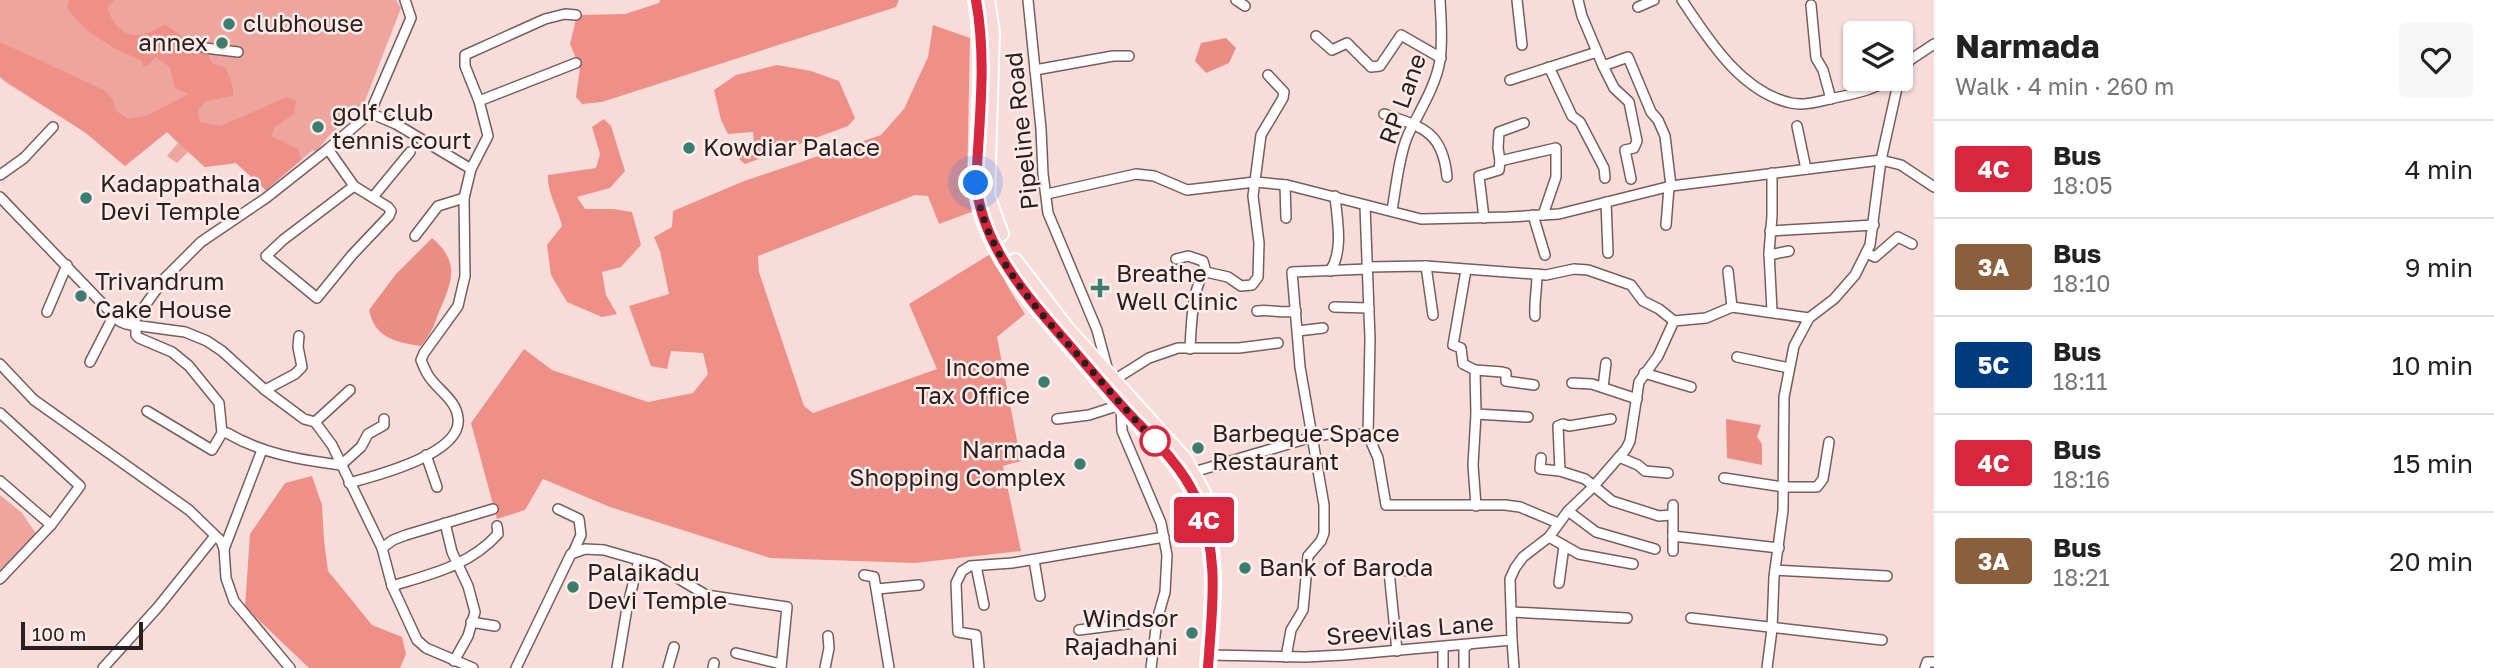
<!DOCTYPE html>
<html lang="en">
<head>
<meta charset="utf-8">
<style>
  :root { --surface:#fff; --page:#f6f6f6; --text:#222; --muted:#767676; --line:#e0e0e0 }
  body { margin:0; font-family:"Golos Text",sans-serif; background:var(--page); color:var(--text); height:100vh; display:flex; flex-direction:column; font-size:26px; white-space:nowrap }
  * { box-sizing:border-box; margin:0 }
  p { font-size:23px; color:var(--muted) }
  .icon { flex:none; width:38px; height:38px; fill:none; stroke:currentColor; stroke-width:2; stroke-linecap:round; stroke-linejoin:round }
  .map { position:relative; flex:1; overflow:hidden }
  .drawer { display:flex; flex-direction:column; background:var(--surface); width:560px }
  .drawer>* { flex:none }
  .badge { padding:0 14px; border-radius:5px; font-size:24px; line-height:46px }
  .fabs { position:absolute; left:1843px; top:21px; display:grid; gap:14px }
  .fabs a { display:grid; place-items:center; width:70px; height:70px; border-radius:7px; background:var(--surface); box-shadow:0 2px 5px #0004; font-size:35px }
  .scale { position:absolute; left:21px; bottom:18px; width:122px; box-sizing:border-box; padding-left:7px; border:4px solid #291f1e; border-top:0; font-size:19px; line-height:24px; white-space:nowrap; color:#291f1e; -webkit-text-stroke:5px #fdecea; paint-order:stroke }
  .you { position:absolute; width:35px; height:35px; margin:-18px; border:5px solid #fff; border-radius:50%; background:#1a73e8; box-shadow:0 0 0 10px #1a73e833 }
  .map>.badge { position:absolute; translate:-50% -50%; box-shadow:0 0 0 4px #fff }
  .round { display:grid; place-items:center; flex:none; width:74px; height:74px; border-radius:7px; background:var(--page) }
  .summary { display:flex; align-items:center; justify-content:space-between; height:119px; padding:0 21px }
  h1 { font-size:33px; font-weight:700; line-height:52px }
  ul { padding:0; list-style:none }
  li { display:flex; align-items:center; gap:21px; height:98px; padding:0 21px; border-top:2px solid var(--line) }
  li div { flex:1 }
  li b { display:block; font-size:26px }
  li em { font-style:normal }
  li .badge { min-width:77px; font-weight:700; text-align:center }
  main { display:flex; flex:1; min-height:0 }
  .map>svg:first-child { display:block }
</style>
</head>
<body>
<main>
<div class="map">
<svg width="1934" height="668" viewBox="0 0 1934 668">
  <rect width="100%" height="100%" fill="#f8dcd9"/>
  <!-- green -->
  <g fill="#eda59e">
    <polygon points="0,0 396,0 401,8 365,101 327,138 316,153 313,150 266,190 236,163 205,167 188,152 177,163 167,156 178,143 167,132 125,166 86,133 5,82 0,77"/>
    <polygon points="0,495 22,513 37,535 0,570"/>
  </g>
  <!-- forest -->
  <g fill="#ee9088">
    <path d="M69 0H114L107 9C120 39 137 42 165 24L195 46 205 48 212 63 226 68 233 88V96L206 101 198 110 200 122 220 126 287 97 296 101 294 114 275 127 271 136 298 149 301 160 266 190 236 163 205 167 167 132 125 166 86 133 0 77V42L104 90 113 100 116 111 129 119 146 116 189 94 175 88 170 67 155 57 148 65 143 67 142 61C112 48 87 35 67 8Z"/>
    <polygon points="660,0 899,0 896,7 602,102 582,104 576,97 580,68 570,44 577,15 625,14 659,3"/>
    <polygon points="933,25 970,38 967,187 974,211 939,224 928,196 915,195 758,256 759,272 804,406 813,413 937,369 909,304 992,253 1008,287 1025,314 997,337 1021,461 1003,466 1021,551 915,563 770,558 610,507 543,479 525,510 497,519 471,423 524,349 552,370 648,402 693,393 708,374 703,353 671,351 667,369 651,366 629,306 669,294 660,251 654,237 672,227 673,211 744,181 881,135 904,109 928,57"/>
    <polygon points="777,65 811,71 839,81 855,118 848,126 745,164 739,159 754,143 753,132 728,134 721,120 714,90 736,75"/>
    <path d="M604 119 611 126 625 171 610 188 577 197 585 209H613L632 212 641 245 621 267 602 272 606 295 617 314 602 317 567 302 551 275 547 245 562 226C558 209 547 193 548 175L596 168 600 154 592 127Z"/>
    <polygon points="312,476 322,505 324,540 328,571 372,625 402,637 406,654 400,668 309,668 245,607 250,534 285,483"/>
  </g>
  <!-- water -->
  <g fill="#ea8d84">
    <polygon points="1226,38 1236,48 1229,63 1206,73 1195,61 1201,43"/>
    <path d="M432 238C458 260 454 278 441 307 433 326 435 328 421 346 395 342 375 338 369 310L396 274Z"/>
    <polygon points="1726,419 1761,425 1757,437 1762,444 1762,465 1727,458"/>
  </g>
  <g fill="none" stroke-linecap="round" stroke-linejoin="round">
    <defs>
      <g id="minor">
        <polyline points="1028,0 1041,129 1043,174 1048,213 1097,330 1108,371"/>
        <polyline points="1236,0 1245,6"/>
        <polyline points="1517,0 1522,45"/>
        <polyline points="1578,0 1582,16 1603,66 1628,57 1651,112 1658,120 1665,136 1671,186"/>
        <path d="M1682 0C1708 39 1741 92 1791 103 1805 106 1820 101 1834 98 1854 94 1873 90 1890 79"/>
        <polyline points="1811,5 1816,58 1823,70 1831,99"/>
        <polyline points="1638,7 1654,0"/>
        <polyline points="1316,36 1332,50 1347,43 1371,67 1380,66 1401,35 1441,58"/>
        <polyline points="205,48 238,52"/>
        <polyline points="1603,66 1614,88 1629,102 1637,141 1634,148 1625,150 1631,179"/>
        <polyline points="1549,67 1572,116 1580,122 1604,168 1605,178"/>
        <polyline points="1035,70 1113,56 1129,56"/>
        <polyline points="1900,75 1910,60 1934,44"/>
        <polyline points="1510,80 1597,52"/>
        <polyline points="479,101 576,63"/>
        <polyline points="370,113 396,124 471,169"/>
        <path d="M1384 114C1423 127 1443 132 1447 177"/>
        <polyline points="1524,123 1499,132 1498,148 1500,161 1556,148 1556,177 1543,215"/>
        <polyline points="1797,126 1806,169"/>
        <polyline points="328,149 354,186 388,207 391,211 389,216 352,255 317,298 266,256 283,240 354,186"/>
        <polyline points="1772,173 1772,216 1769,252 1772,311"/>
        <polyline points="0,175 24,158 53,127"/>
        <polyline points="1285,185 1286,218"/>
        <polyline points="1047,194 1136,174 1154,176 1187,190 1255,182 1287,185 1421,219 1508,217 1559,214 1671,186 1881,160 1901,165 1934,187"/>
        <polyline points="0,197 119,321 126,324 185,332 207,341 222,351 265,390 304,419 315,422 332,445 382,548 392,586 417,640 426,648 473,668"/>
        <polyline points="373,197 410,152"/>
        <polyline points="1606,202 1608,253"/>
        <polyline points="1365,206 1370,339 1368,435"/>
        <path d="M1392 210C1396 188 1399 155 1408 135 1419 112 1436 86 1440 60 1443 41 1441 20 1440 0"/>
        <polyline points="1533,215 1545,255"/>
        <polyline points="1484,218 1479,176 1499,170 1500,161"/>
        <polyline points="1666,225 1669,187"/>
        <polyline points="1770,231 1874,225"/>
        <polyline points="415,236 438,206 464,198"/>
        <polyline points="1866,253 1875,257 1898,237 1912,244"/>
        <polyline points="1769,255 1789,251"/>
        <polyline points="1176,259 1188,256 1203,261 1206,272"/>
        <polyline points="1426,266 1433,315"/>
        <polyline points="1367,267 1426,266 1546,275 1574,269 1588,270 1631,285 1643,301 1659,309 1674,321"/>
        <polyline points="1466,270 1453,345 1461,348 1463,364 1475,370 1502,372 1506,373 1506,381 1534,385"/>
        <path d="M1330 271C1344 251 1337 219 1335 196"/>
        <polyline points="1728,271 1732,307"/>
        <polyline points="1334,307 1369,308"/>
        <path d="M1257 311C1271 309 1282 314 1296 311"/>
        <polyline points="47,312 67,265"/>
        <path d="M1535 316C1534 302 1537 289 1537 274"/>
        <polyline points="131,325 164,279 201,242 266,198 328,149 370,113 411,18 405,0"/>
        <polyline points="136,325 136,335 139,338 172,352 189,366 219,403 222,433"/>
        <polyline points="1298,331 1323,328"/>
        <path d="M1190 349C1191 330 1192 283 1206 272L1228 277 1241 286 1252 285 1258 277 1259 243 1253 196 1261 135 1283 98 1284 92 1268 75"/>
        <polyline points="1737,357 1789,368"/>
        <polyline points="90,362 114,315"/>
        <polyline points="0,364 34,400 189,510 221,541 224,549 226,578 234,601 290,668"/>
        <polyline points="1475,370 1476,414 1528,417"/>
        <polyline points="1644,373 1691,387"/>
        <polyline points="1114,380 1149,358 1178,348 1239,348 1278,343"/>
        <polyline points="1572,383 1592,384 1637,399"/>
        <polyline points="1603,387 1606,363"/>
        <polyline points="265,390 295,374 302,367 298,347 299,336"/>
        <polyline points="1121,407 1122,431 1161,523 1167,555 1165,592 1157,620 1151,668"/>
        <path d="M147 411 212 450 222 433H227C263 454 301 460 341 465L361 447 368 434 384 425V419"/>
        <polyline points="0,413 80,486 51,525 0,579"/>
        <polyline points="1057,419 1089,415 1123,404"/>
        <polyline points="1611,419 1569,426 1563,424 1558,426 1560,471 1585,479 1612,501 1659,516 1671,515"/>
        <polyline points="315,422 350,390"/>
        <polyline points="426,455 437,487"/>
        <polyline points="1619,457 1638,465 1645,471 1668,473"/>
        <polyline points="1541,458 1540,469 1560,471"/>
        <polyline points="1187,474 1312,437 1335,433 1368,435 1378,458 1386,505 1505,505 1520,507 1558,523"/>
        <polyline points="1724,478 1783,487 1817,487 1823,479 1829,442"/>
        <polyline points="0,481 51,525"/>
        <path d="M349 483C375 476 463 454 458 418 456 399 437 390 428 375 425 370 423 365 421 360L424 353 458 306 465 276 464 198 471 169 488 136 479 101 465 66V55L545 19 565 14 576 15"/>
        <polyline points="1476,506 1473,465 1476,414"/>
        <polyline points="558,509 579,519 581,535 573,553"/>
        <polyline points="1568,511 1596,532 1655,549"/>
        <polyline points="445,523 452,552 468,586 475,612 468,636 454,661"/>
        <polyline points="1673,536 1779,548"/>
        <polyline points="1549,537 1579,554 1633,564"/>
        <polyline points="382,548 393,540 406,535 493,509"/>
        <polyline points="224,549 262,450"/>
        <polyline points="1673,551 1673,505"/>
        <polyline points="1034,560 1040,596"/>
        <polyline points="976,566 984,605"/>
        <polyline points="1775,570 1887,576"/>
        <polyline points="864,575 874,577 889,668"/>
        <polyline points="1559,583 1564,546"/>
        <path d="M392 586C431 574 469 566 498 534L497 526"/>
        <polyline points="877,589 919,585"/>
        <polyline points="1512,612 1627,618"/>
        <polyline points="1691,618 1882,640"/>
        <polyline points="471,622 495,626"/>
        <polyline points="1079,630 1157,620"/>
        <polyline points="1512,640 1514,668"/>
        <polyline points="1443,647 1443,668"/>
        <polyline points="1397,651 1389,571 1422,570"/>
        <polyline points="736,653 781,664"/>
        <polyline points="1209,655 1305,657 1344,655 1512,640 1510,579 1515,568 1523,557 1549,537 1568,511 1593,487 1626,449 1630,441 1639,382 1658,356 1674,321 1706,318 1732,307 1809,318"/>
        <polyline points="1286,657 1291,630 1303,610 1308,556 1321,541 1324,533 1324,505 1300,367 1292,272 1368,269"/>
        <polyline points="103,668 158,607 215,536"/>
        <polyline points="516,668 571,554 585,549 604,550 656,565 706,595 787,607 781,668"/>
        <polyline points="617,668 627,608 639,560"/>
        <polyline points="668,668 674,647"/>
        <polyline points="713,668 714,663"/>
        <polyline points="825,668 829,648 828,636"/>
        <polyline points="979,668 976,635 958,632 956,583 962,571 970,566 1012,563 1164,537"/>
        <polyline points="1464,668 1464,648 1468,645"/>
        <polyline points="1767,668 1772,629 1774,577 1783,510 1784,397 1794,346 1809,318 1834,299 1855,275 1870,245 1881,160 1899,79"/>
        <polyline points="1925,668 1927,662 1934,662"/>
      </g>
      <g id="primary">
        <path d="M976 0C986 60 979 122 976 183 982 251 1034 305 1077 354 1093 372 1108 392 1125 410 1150 436 1180 463 1195 496 1222 557 1212 605 1208 668"/>
        <polyline points="987,0 992,32 987,195 1001,234"/>
        <polyline points="1015,261 1066,328 1185,460 1204,495"/>
      </g>
    </defs>
    <!-- minor casing -->
    <use href="#minor" stroke="#765e5c" stroke-width="12"/>
    <!-- primary casing -->
    <use href="#primary" stroke="#fff" stroke-width="18"/>
    <!-- minor -->
    <use href="#minor" stroke="#fff" stroke-width="9"/>
    <!-- primary -->
    <use href="#primary" stroke="#f7dad7" stroke-width="14"/>
  </g>
  <g fill="none" stroke-linecap="round" stroke-linejoin="round">
    <defs>
      <path id="line" d="M976 0C987 60 979 122 976 183 982 247 1029 299 1070 346 1087 366 1104 386 1122 406 1147 434 1179 461 1195 496 1221 555 1212 607 1208 668"/>
    </defs>
    <!-- line casing -->
    <use href="#line" stroke="#fff" stroke-width="16"/>
    <!-- line -->
    <use href="#line" stroke="#d7263d" stroke-width="10"/>
    <!-- walk -->
    <path stroke="#291f1e" stroke-width="7" stroke-dasharray="0 12.6" d="M976 183C983 254 1038 310 1083 361 1107 388 1130 415 1155 441"/>
  </g>
  <!-- markers -->
  <g fill="#3c7e6e" stroke="#fdecea" stroke-width="2.5">
    <circle cx="229" cy="24" r="7"/>
    <circle cx="222" cy="43" r="7"/>
    <circle cx="318" cy="127" r="7"/>
    <circle cx="689" cy="148" r="7"/>
    <circle cx="86" cy="198" r="7"/>
    <path d="M1096.5 277.5h7v7h7v7h-7v7h-7v-7h-7v-7h7z"/>
    <circle cx="81" cy="296" r="7"/>
    <circle cx="1044" cy="382" r="7"/>
    <circle cx="1198" cy="448" r="7"/>
    <circle cx="1080" cy="464" r="7"/>
    <circle cx="1245" cy="568" r="7"/>
    <circle cx="573" cy="587" r="7"/>
    <circle cx="1192" cy="633" r="7"/>
  </g>
  <circle fill="#fff" stroke="#d7263d" stroke-width="3.5" cx="1155" cy="441" r="14"/>
  <g text-anchor="middle" stroke-width="5" stroke-linejoin="round" paint-order="stroke">
    <!-- poi labels -->
    <g font-size="24" fill="#291f1e" stroke="#fdecea" text-anchor="start">
      <text x="243" y="32">clubhouse</text>
      <text x="208" y="51" text-anchor="end">annex</text>
      <text x="332" y="121">golf club<tspan x="332" dy="28">tennis court</tspan></text>
      <text x="703" y="156">Kowdiar Palace</text>
      <text x="100" y="192">Kadappathala<tspan x="100" dy="28">Devi Temple</tspan></text>
      <text x="1116" y="282">Breathe<tspan x="1116" dy="28">Well Clinic</tspan></text>
      <text x="95" y="290">Trivandrum<tspan x="95" dy="28">Cake House</tspan></text>
      <text x="1030" y="376" text-anchor="end">Income<tspan x="1030" dy="28">Tax Office</tspan></text>
      <text x="1212" y="442">Barbeque Space<tspan x="1212" dy="28">Restaurant</tspan></text>
      <text x="1066" y="458" text-anchor="end">Narmada<tspan x="1066" dy="28">Shopping Complex</tspan></text>
      <text x="1259" y="576">Bank of Baroda</text>
      <text x="587" y="581">Palaikadu<tspan x="587" dy="28">Devi Temple</tspan></text>
      <text x="1178" y="627" text-anchor="end">Windsor<tspan x="1178" dy="28">Rajadhani</tspan></text>
    </g>
    <!-- street labels -->
    <g font-size="24" fill="#291f1e" stroke="#fdecea">
      <text transform="translate(1403 99) rotate(-70)" y="8">RP Lane</text>
      <text transform="translate(1022 131) rotate(-96)" y="8">Pipeline Road</text>
      <text transform="translate(1410 630) rotate(-5)" y="8">Sreevilas Lane</text>
    </g>
  </g>
</svg>
<div class="fabs">
<a><svg class="icon" aria-label="layers" viewBox="0 0 24 24"><path d="M12 4l9 5-9 5-9-5zM3 14l9 5 9-5"/></svg></a>
</div>
<div class="scale">100 m</div>
<div class="you" style="left:976px;top:183px"></div>
<b class="badge" style="left:1204px;top:520px;background:#d7263d;color:#fff">4C</b>
</div>
<section class="drawer">
<div class="summary"><div><h1>Narmada</h1><p>Walk · 4 min · 260 m</p></div><a class="round"><svg class="icon" aria-label="heart" viewBox="0 0 24 24"><path d="M12 20l-8-8c-3-5 5-10 8-4 3-6 11-1 8 4z"/></svg></a></div>
<ul>
<li><span class="badge" style="background:#d7263d;color:#fff">4C</span><div><b>Bus</b><p>18:05</p></div><em>4 min</em></li>
<li><span class="badge" style="background:#8b5e3c;color:#fff">3A</span><div><b>Bus</b><p>18:10</p></div><em>9 min</em></li>
<li><span class="badge" style="background:#003b80;color:#fff">5C</span><div><b>Bus</b><p>18:11</p></div><em>10 min</em></li>
<li><span class="badge" style="background:#d7263d;color:#fff">4C</span><div><b>Bus</b><p>18:16</p></div><em>15 min</em></li>
<li><span class="badge" style="background:#8b5e3c;color:#fff">3A</span><div><b>Bus</b><p>18:21</p></div><em>20 min</em></li>
</ul>
</section>
</main>
</body>
</html>
